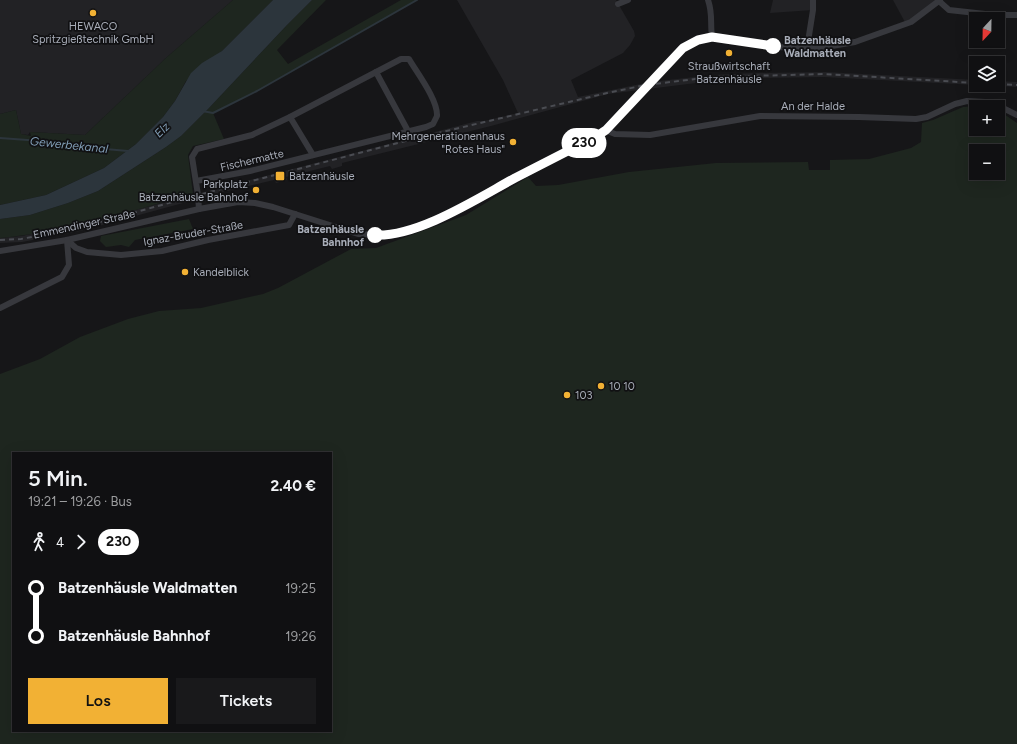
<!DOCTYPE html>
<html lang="de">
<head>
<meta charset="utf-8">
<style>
  :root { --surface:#101012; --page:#19191b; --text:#f1f3f6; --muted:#9c9d9f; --line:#303032; --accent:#f2b134 }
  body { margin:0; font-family:Figtree,sans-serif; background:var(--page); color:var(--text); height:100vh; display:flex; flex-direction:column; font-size:15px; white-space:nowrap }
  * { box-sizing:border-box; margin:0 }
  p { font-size:13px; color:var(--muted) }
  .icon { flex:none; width:22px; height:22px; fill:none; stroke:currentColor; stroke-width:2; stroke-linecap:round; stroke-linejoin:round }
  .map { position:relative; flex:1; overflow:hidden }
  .panel { position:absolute; left:12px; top:452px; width:320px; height:280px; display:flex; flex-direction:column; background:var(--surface); border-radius:0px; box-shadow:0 4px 16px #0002,0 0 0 1px var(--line) }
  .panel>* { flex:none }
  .badge { padding:0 8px; border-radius:13px; font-size:14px; line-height:26px }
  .needle { width:26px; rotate:202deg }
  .fabs { position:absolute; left:969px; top:12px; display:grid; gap:8px }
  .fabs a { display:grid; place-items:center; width:36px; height:36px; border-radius:0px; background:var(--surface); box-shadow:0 4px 16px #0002,0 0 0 1px var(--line); font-size:20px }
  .map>.badge { position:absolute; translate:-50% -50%; box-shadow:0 0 0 2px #fff }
  .legs { display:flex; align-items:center; gap:6px; height:44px; padding:0 16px; font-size:13px }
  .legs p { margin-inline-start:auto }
  .overview { display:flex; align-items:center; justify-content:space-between; height:68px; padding:0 16px }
  h1 { font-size:22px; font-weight:600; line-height:30px }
  .primary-button { display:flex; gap:8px; margin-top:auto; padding:8px 16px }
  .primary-button a { flex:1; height:46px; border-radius:0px; background:var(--accent); color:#111; font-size:16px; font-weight:600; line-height:46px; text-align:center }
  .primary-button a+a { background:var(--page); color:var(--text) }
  ul { padding:0 16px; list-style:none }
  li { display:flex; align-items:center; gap:14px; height:48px; font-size:15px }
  li i { display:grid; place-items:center; width:6px; height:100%; margin:0 5px; background:currentColor }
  li i::after { content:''; width:10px; height:10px; margin:-5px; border:3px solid; border-radius:50%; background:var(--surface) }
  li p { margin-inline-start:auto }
  li:first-child i { background:linear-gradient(#0000 50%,currentColor 0) }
  li:last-child i { background:linear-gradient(currentColor 50%,#0000 0) }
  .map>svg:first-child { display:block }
</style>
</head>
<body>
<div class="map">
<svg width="1017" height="744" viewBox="0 0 1017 744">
  <rect width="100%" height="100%" fill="#161618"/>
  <!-- built -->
  <g fill="#222225">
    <polygon points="0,0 233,0 167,57 85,135 30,132 28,135 21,134 16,110 0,114"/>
    <polygon points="457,0 616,0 634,31 635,36 630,45 623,53 571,80 578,97 650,82 713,75 755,73 825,72 976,80 976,85 824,77 755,78 712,81 608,94 491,126 342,163 342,166 332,169 330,166 286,177 287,180 276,183 274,180 231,190 80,231 22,242 0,243 0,238 21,236 77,225 477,121 484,121 518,113 503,80"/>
    <polygon points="773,0 813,0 813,10 770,13"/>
    <polygon points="893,0 940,0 906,24"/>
    <polygon points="998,81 1017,82 1017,87 982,85 998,85"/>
  </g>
  <!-- green -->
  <g fill="#1e261f" fill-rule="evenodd">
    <polygon points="233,0 273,0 222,51 186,81 175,101 163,117 136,144 104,168 46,195 0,205 0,114 16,110 21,134 31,136 30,132 85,135 167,57"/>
    <path d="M312 0H326L277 50 288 64 401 0H417L257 91 213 113 224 139 193 146 188 155 193 194C130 211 66 232 0 238V219L30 215 68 203 98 191 166 147 181 136 209 108 287 25Z"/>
    <path d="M976 106 982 107H976V129H998V110L1017 123V744H0V374L40 359 80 337 128 319 159 311 201 308 263 294 278 288 351 249 376 248 466 215 528 177 536 186 558 185 629 172 716 163 808 162 809 170H830V160L869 159 911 148 921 142 922 123 933 120 963 107ZM976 151H998V173H976ZM13 453H331V731H13Z"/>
    <polygon points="189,219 193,229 135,240 129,247 121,245 106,247 100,241 101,236"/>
  </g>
  <!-- water -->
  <polygon fill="#2c353c" points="273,0 312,0 287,25 209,108 181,136 166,147 98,191 68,203 30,215 0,219 0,205 46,195 104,168 136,144 163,117 175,101 191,73 202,63 222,51"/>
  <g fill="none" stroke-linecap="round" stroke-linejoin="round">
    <!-- stream -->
    <g stroke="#2c353c" stroke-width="2">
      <polyline points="202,111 213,113 257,91 417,0"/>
      <polyline points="0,138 41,141 48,144 128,151"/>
    </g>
    <!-- minor -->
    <g stroke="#37383d" stroke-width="6">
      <path d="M708 0C713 14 710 23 712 37"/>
      <polyline points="939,1 949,10 994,15 1017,15"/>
      <polyline points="618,4 628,0"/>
      <polyline points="807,48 813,10 813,0"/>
      <polyline points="376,72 408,131"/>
      <polyline points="290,117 313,155"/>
      <polyline points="605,130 615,134 650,135 760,116 859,117 916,119 927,117 955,104 967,101 985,102 999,106 1017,115"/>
      <path d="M196 181 250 171 426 127 433 124C434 122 436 118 437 116 438 100 417 73 409 59H401L290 117 252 135 197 149 192 157 198 195 199 209"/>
      <polyline points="67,240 76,248 87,252 121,255 162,251 208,240 289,225 295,214"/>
      <polyline points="0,251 67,240 199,209 238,202 255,203 273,207 358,234 379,235 397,232 416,228 462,208 597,136 605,130 683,48 698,40 712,37 773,47 807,48 826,47 855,42 911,22 940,0"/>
      <polyline points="0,308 62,277 69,265 67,240"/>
    </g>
    <!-- rail -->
    <g stroke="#4a4c52" stroke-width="2" stroke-dasharray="5 4" stroke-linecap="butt">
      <polyline points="998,84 1017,85"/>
      <polyline points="0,240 21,239 78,228 198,195 417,138 607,93 646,85 712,77 824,74 976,83"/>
    </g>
  </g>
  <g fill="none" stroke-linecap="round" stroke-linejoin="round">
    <defs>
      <path id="line-1" d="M375 235C418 237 478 198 515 178 542 164 570 150 597 136L606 130 683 48 698 40 712 37 773 46"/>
    </defs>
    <!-- line-1 casing -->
    <use href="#line-1" stroke="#fff" stroke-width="9"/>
    <!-- line-1 -->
    <use href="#line-1" stroke="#fff" stroke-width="6"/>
  </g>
  <!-- markers -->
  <g fill="#f2b134" stroke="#111113" stroke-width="1.5">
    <circle cx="93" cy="13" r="4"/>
    <circle cx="729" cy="53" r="4"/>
    <circle cx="513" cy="142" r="4"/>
    <rect x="275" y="171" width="10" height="10" rx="2"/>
    <circle cx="256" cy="190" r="4"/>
    <circle cx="185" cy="272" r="4"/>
    <circle cx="601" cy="386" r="4"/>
    <circle cx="567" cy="395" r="4"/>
  </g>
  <g fill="#fff" stroke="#fff" stroke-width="2">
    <circle cx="773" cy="46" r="7"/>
    <circle cx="375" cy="235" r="7"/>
  </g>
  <g text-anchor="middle" stroke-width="3.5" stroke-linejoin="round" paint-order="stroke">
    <!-- poi labels -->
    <g font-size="11" fill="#a8adb8" stroke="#111113" text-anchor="start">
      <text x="93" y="30" text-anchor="middle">HEWACO<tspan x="93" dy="13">Spritzgießtechnik GmbH</tspan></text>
      <text x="729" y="70" text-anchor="middle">Straußwirtschaft<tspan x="729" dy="13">Batzenhäusle</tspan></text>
      <text x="505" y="140" text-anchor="end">Mehrgenerationenhaus<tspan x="505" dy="13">"Rotes Haus"</tspan></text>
      <text x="289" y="180">Batzenhäusle</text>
      <text x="248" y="188" text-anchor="end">Parkplatz<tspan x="248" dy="13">Batzenhäusle Bahnhof</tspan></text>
      <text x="193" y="276">Kandelblick</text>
      <text x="609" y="390">10 10</text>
      <text x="575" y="399">103</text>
    </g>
    <!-- stop labels -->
    <g font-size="11" font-weight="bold" fill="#a8adb8" stroke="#111113" text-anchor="start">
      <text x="784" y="44">Batzenhäusle<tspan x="784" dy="13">Waldmatten</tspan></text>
      <text x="364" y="233" text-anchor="end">Batzenhäusle<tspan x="364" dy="13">Bahnhof</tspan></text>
    </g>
    <!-- street labels -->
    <g font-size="11" fill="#a8adb8" stroke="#111113">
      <text x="813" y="110">An der Halde</text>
      <text transform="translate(252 160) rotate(-13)" y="4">Fischermatte</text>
      <text transform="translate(84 224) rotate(-12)" y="4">Emmendinger Straße</text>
      <text transform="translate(193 233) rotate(-10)" y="4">Ignaz-Bruder-Straße</text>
    </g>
    <!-- water labels -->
    <g font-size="12" font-style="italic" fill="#7f9bb3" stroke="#111113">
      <text transform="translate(162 130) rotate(-45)" y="4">Elz</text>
      <text transform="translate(69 145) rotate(6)" y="4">Gewerbekanal</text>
    </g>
  </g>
</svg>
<div class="fabs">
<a><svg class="needle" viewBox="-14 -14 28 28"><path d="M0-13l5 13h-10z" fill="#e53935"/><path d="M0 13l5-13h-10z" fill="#9c9d9f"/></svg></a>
<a><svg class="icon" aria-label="layers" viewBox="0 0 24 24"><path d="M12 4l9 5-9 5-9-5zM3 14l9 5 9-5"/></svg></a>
<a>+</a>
<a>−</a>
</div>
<b class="badge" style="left:584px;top:143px;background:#fff;color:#111">230</b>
<section class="panel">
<div class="overview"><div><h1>5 Min.</h1><p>19:21 – 19:26 · Bus</p></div><b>2.40 €</b></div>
<div class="legs"><svg class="icon" aria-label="walk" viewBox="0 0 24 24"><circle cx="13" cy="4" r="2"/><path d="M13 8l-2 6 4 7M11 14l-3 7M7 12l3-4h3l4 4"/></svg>4<svg class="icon" aria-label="forward" viewBox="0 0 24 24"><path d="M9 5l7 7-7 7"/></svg><b class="badge" style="background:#fff;color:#111">230</b></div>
<ul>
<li><i style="color:#fff"></i><b>Batzenhäusle Waldmatten</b><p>19:25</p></li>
<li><i style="color:#fff"></i><b>Batzenhäusle Bahnhof</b><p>19:26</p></li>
</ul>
<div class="primary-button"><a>Los</a><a>Tickets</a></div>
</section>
</div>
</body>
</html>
